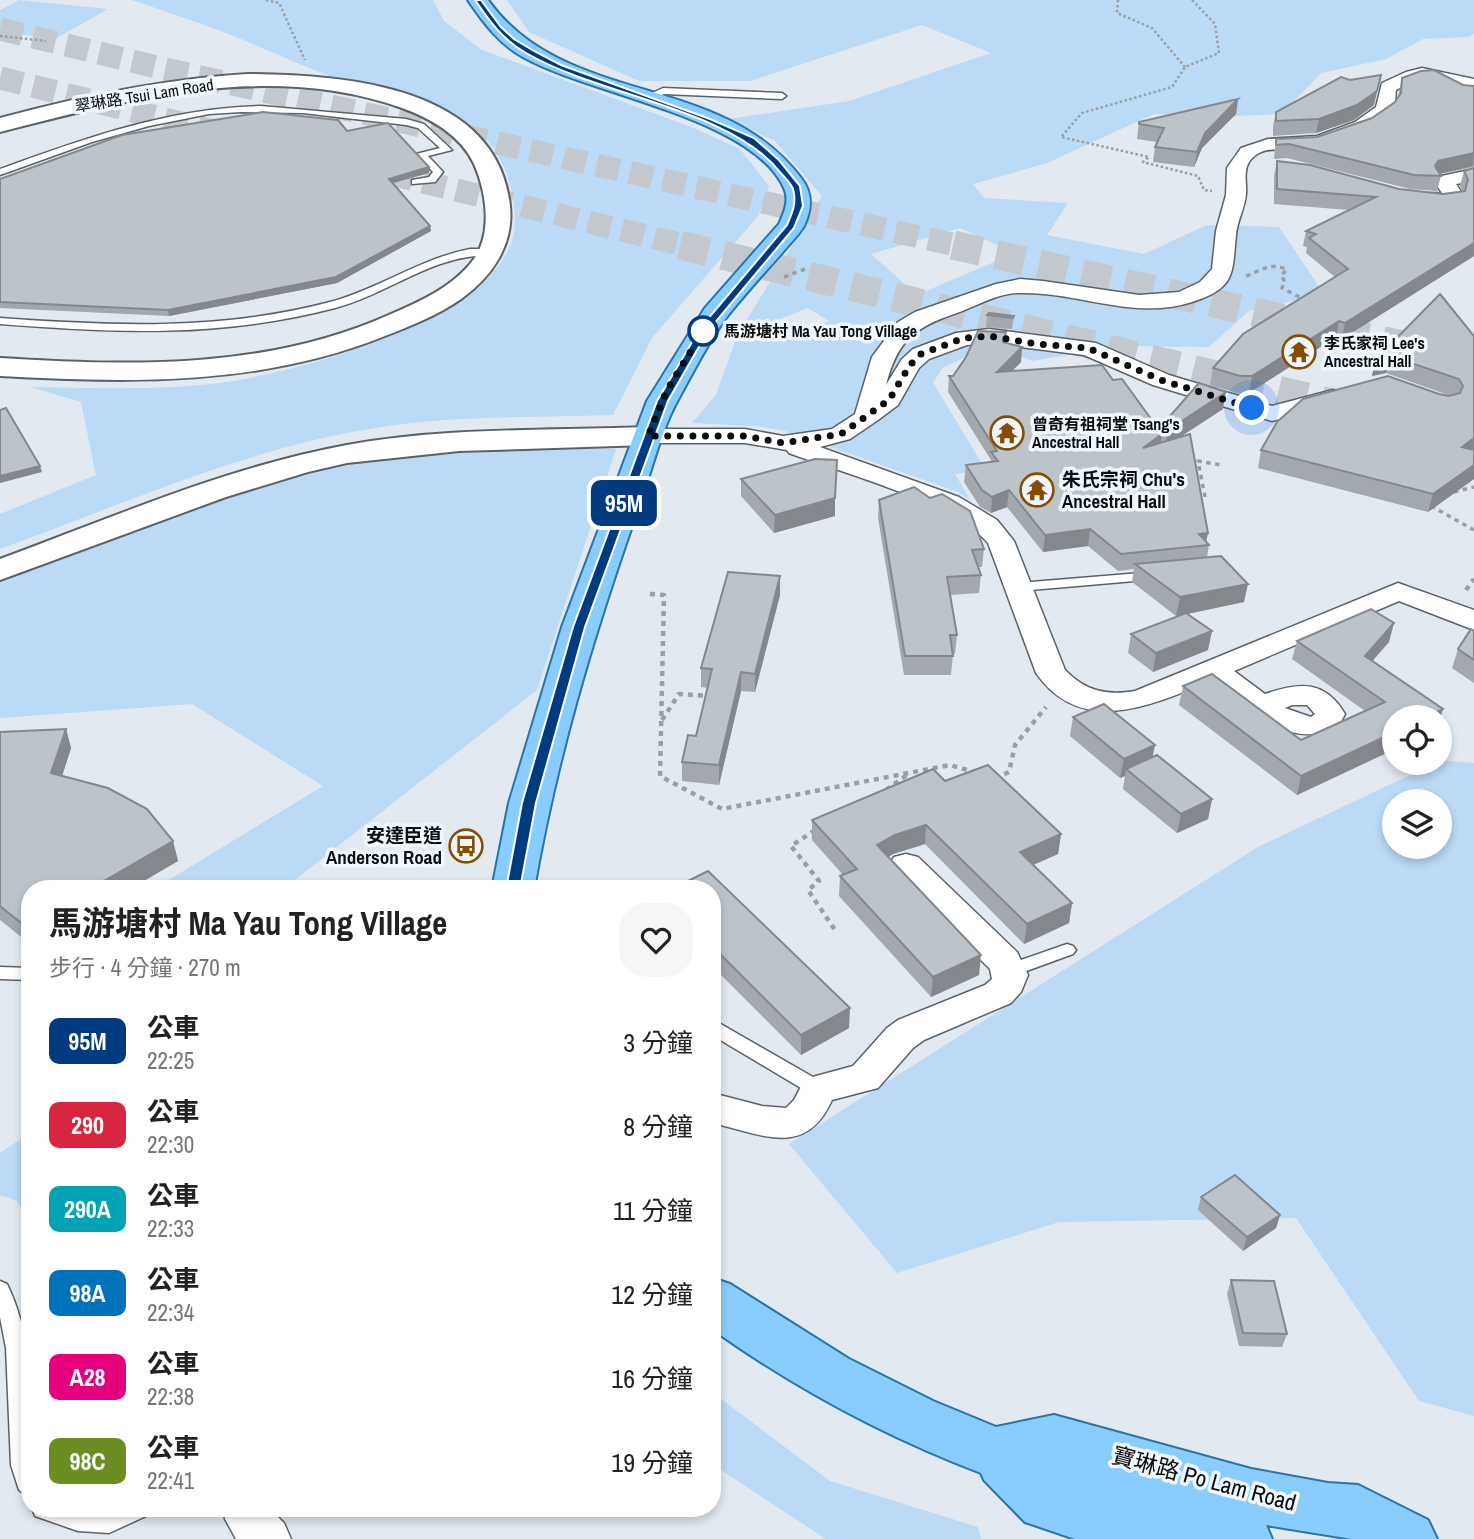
<!DOCTYPE html>
<html lang="zh-TW">
<head>
<meta charset="utf-8">
<style>
  :root { --surface:#fff; --page:#f6f6f6; --text:#222; --muted:#767676 }
  body { margin:0; font-family:"Archivo Narrow","Noto Sans TC",sans-serif; background:var(--page); color:var(--text); height:100vh; display:flex; flex-direction:column; font-size:26px; white-space:nowrap }
  * { box-sizing:border-box; margin:0 }
  p { font-size:23px; color:var(--muted) }
  .icon { flex:none; width:38px; height:38px; fill:none; stroke:currentColor; stroke-width:2; stroke-linecap:round; stroke-linejoin:round }
  .map { position:relative; flex:1; overflow:hidden }
  .panel { position:absolute; left:21px; top:880px; width:700px; height:637px; display:flex; flex-direction:column; background:var(--surface); border-radius:28px; box-shadow:0 4px 10px #0003 }
  .panel>* { flex:none }
  .badge { padding:0 14px; border-radius:10px; font-size:24px; line-height:46px }
  .buttons { position:absolute; left:1382px; top:705px; display:grid; gap:14px }
  .buttons a { display:grid; place-items:center; width:70px; height:70px; border-radius:50%; background:var(--surface); box-shadow:0 4px 10px #0003; font-size:35px }
  .you { position:absolute; width:35px; height:35px; margin:-18px; border:5px solid #fff; border-radius:50%; background:#1a73e8; box-shadow:0 0 0 10px #1a73e833 }
  .map>.badge { position:absolute; translate:-50% -50%; box-shadow:0 0 0 4px #fff }
  .round { display:grid; place-items:center; flex:none; width:74px; height:74px; border-radius:28px; background:var(--page) }
  .head { display:flex; align-items:center; justify-content:space-between; height:119px; padding:0 28px }
  h1 { font-size:33px; font-weight:700; line-height:52px }
  ul { padding:0; list-style:none }
  li { display:flex; align-items:center; gap:21px; height:84px; padding:0 28px }
  li div { flex:1 }
  li b { display:block; font-size:26px }
  li em { font-style:normal }
  li .badge { min-width:77px; font-weight:700; text-align:center }
  .map>svg:first-child { display:block }
</style>
</head>
<body>
<div class="map">
<svg width="1474" height="1539" viewBox="0 0 1474 1539">
  <rect width="100%" height="100%" fill="#e2e9f0"/>
  <!-- green -->
  <g fill="#badaf5" fill-rule="evenodd">
    <polygon points="19,0 108,9 55,39 0,32 0,10"/>
    <path d="M132 0H433L444 21 482 50 694 128 740 149 769 186 758 216 652 338 613 415C531 418 450 415 369 429 242 450 121 505 0 549V514L96 475 81 402 31 387C94 388 164 391 227 382 300 371 516 315 515 221 515 188 503 152 477 131 441 102 397 99 354 85 311 70 269 50 226 33 195 21 163 11 132 0Z"/>
    <path d="M507 0H1474V34L1468 37 1423 39 1386 59 1321 73 1282 114 1212 117 1154 114 1047 163 973 184 984 198 1068 203 1047 235 1144 254 1207 225 1279 227 1324 294 1249 311 1209 347 1119 346 1032 361 993 344 942 368 933 383 986 470 955 474 971 501 958 492 782 430 754 426 692 423 716 395 737 336 822 196 775 141 728 119 849 101 991 53 922 25 750 81H639L529 32ZM960 228 1015 253 917 295 871 254ZM808 308 829 321 799 333 777 320Z"/>
    <path d="M503 448 616 449 537 690 287 886 154 889 323 786 192 704 0 718V581C114 540 236 488 354 464 403 454 453 451 503 448Z"/>
    <path d="M1442 760 1474 763V1416L1419 1401 1296 1218 1059 1222 897 1273 789 1144 1258 847ZM1395 802H1440V847H1395Z"/>
    <polygon points="30,1133 30,1220 17,1201 0,1195 0,1153"/>
    <polygon points="712,1392 830,1481 978,1527 981,1539 826,1539 712,1464"/>
  </g>
  <g fill="none" stroke-linecap="round" stroke-linejoin="round">
    <!-- highway-tunnel-far1 -->
    <g stroke="#c2c8ce" stroke-width="23" stroke-dasharray="23 11" stroke-linecap="butt">
      <polyline points="0,29 165,69 960,246"/>
      <polyline points="0,78 237,137"/>
      <polyline points="357,166 688,246"/>
    </g>
    <!-- highway-tunnel -->
    <g stroke="#c2c8ce" stroke-width="29" stroke-dasharray="29 15" stroke-linecap="butt">
      <polyline points="680,245 1356,409"/>
      <polyline points="953,245 1474,361"/>
    </g>
    <defs>
      <g id="lane">
        <polygon points="663,88 782,93 786,96 782,99 664,94 646,101 642,98"/>
        <path d="M261 106 406 119 424 124 452 150 428 156 443 172 435 182 412 184V180L429 177 433 172 416 154 440 148 418 128 406 125 303 113 241 112 209 114 149 126 92 142 0 175V169C85 138 169 108 261 106Z"/>
        <path d="M470 249H491L496 252 491 255C431 255 391 293 335 308 220 338 117 333 0 324V318C113 326 219 331 330 302 379 289 419 259 470 249Z"/>
        <polygon points="1153,572 1160,576 1158,579 1019,591 1012,587 1019,583"/>
        <polygon points="1067,944 1073,946 1076,950 1073,954 1010,977 1004,976 1001,971 1004,966"/>
        <polygon points="0,967 30,968 30,980 0,979"/>
        <polygon points="712,1019 825,1084 827,1089 825,1094 818,1096 811,1094 712,1035"/>
        <path d="M0 1281 7 1284C39 1349 30 1427 30 1498L19 1490 11 1465 6 1348 0 1317Z"/>
        <polygon points="32,1508 108,1511 113,1508 149,1508 146,1516 109,1533 78,1531 35,1516"/>
      </g>
      <g id="street">
        <path d="M1422 68 1474 79V89C1442 83 1427 73 1396 90 1395 97 1396 104 1393 110 1379 132 1327 148 1303 150 1289 151 1273 147 1261 152 1256 154 1251 159 1249 162 1243 172 1247 184 1246 194 1245 208 1237 221 1236 235 1232 274 1236 288 1192 302 1133 321 1078 291 1019 293 997 293 975 307 954 314 913 328 897 342 886 385L902 359 913 349 956 333 989 329 1096 343 1169 375 1272 406 1333 390 1341 392 1345 397 1341 402 1272 421 1153 385 1084 355 989 343 967 345 929 359 919 368 898 405 878 420 850 439 820 447 959 497 997 520 1014 541 1065 670C1085 691 1107 696 1135 691L1398 583 1474 610V630L1399 601 1234 671 1265 694C1299 682 1325 680 1345 714L1336 731C1281 745 1250 712 1210 681 1153 705 1081 738 1036 673L988 543C953 502 842 473 789 453L787 450 745 443H648L639 441 636 436 639 431 648 429H745L783 436 832 429 855 414 872 357 898 322 915 312 996 284 1020 279 1043 281 1139 295 1179 292 1200 282 1212 269 1216 231 1226 195 1227 168 1241 148 1268 139 1317 136 1355 122 1376 107 1382 83 1406 72ZM1292 705H1307L1315 714 1311 717 1285 708Z"/>
        <polygon points="1474,169 1474,181 1456,184 1462,193 1459,204 1415,204 1408,202 1405,198 1408,194 1442,193 1434,181 1437,177"/>
        <path d="M906 854 918 857 1017 952 1028 975 1021 992 1011 1003 924 1040 913 1048 878 1088 832 1100C805 1160 760 1133 712 1123V1093L762 1106 786 1108 794 1100 805 1079 853 1066 887 1028 898 1020 985 985 992 979 990 969 894 873 889 865 894 857Z"/>
        <polygon points="223,1508 269,1508 284,1523 291,1539 236,1539 225,1519"/>
      </g>
      <g id="secondary">
        <path d="M248 74C343 75 497 85 510 206 514 245 492 277 461 299 438 315 411 326 385 336 261 386 131 383 0 376V358C134 366 266 370 391 314 419 302 450 288 470 264 491 240 488 203 478 174 467 139 435 120 402 108 270 61 130 99 0 132V118C82 96 163 79 248 74Z"/>
        <path d="M648 427 659 430 663 436 659 442 648 445 459 451 347 463 308 472 226 497 0 580V559C114 517 227 467 347 445 446 427 548 431 648 427Z"/>
      </g>
      <g id="primary">
        <path d="M468 0H488C565 108 721 71 801 178 813 193 812 209 804 226 798 236 789 244 782 253 764 273 746 293 729 314 710 338 694 371 679 398 661 429 650 477 637 512 593 637 557 757 534 889H492L509 803 562 627 647 401 705 308 779 224C784 213 790 200 784 188 752 117 590 95 523 57 499 44 483 22 468 0Z"/>
        <path d="M712 1278 730 1284 849 1359 933 1401 996 1427 1054 1415 1251 1469 1328 1483 1358 1485 1428 1520 1437 1539H1352L1266 1525 1272 1539H1075L1025 1522 984 1480 981 1473C886 1437 795 1388 712 1329Z"/>
      </g>
    </defs>
    <!-- lane casing -->
    <use href="#lane" stroke="#5b6267" stroke-width="3"/>
    <!-- street casing -->
    <use href="#street" stroke="#5b6267" stroke-width="3"/>
    <!-- secondary casing -->
    <use href="#secondary" stroke="#5b6267" stroke-width="4"/>
    <!-- primary casing -->
    <use href="#primary" stroke="#2974a9" stroke-width="4"/>
    <!-- path-far2 -->
    <g stroke="#9a9fa4" stroke-width="2.5" stroke-dasharray="2.5 2.5" stroke-linecap="butt">
      <polyline points="266,0 279,3 305,60"/>
      <polyline points="1118,0 1117,13 1152,28 1185,67"/>
      <polyline points="1192,0 1215,24 1219,53 1185,67 1172,87 1082,113 1061,137 1149,157 1143,162 1198,176 1204,190 1212,191"/>
      <polyline points="0,36 46,41"/>
    </g>
    <!-- path-far1 -->
    <g stroke="#9a9fa4" stroke-width="3.5" stroke-dasharray="4.5 4.5" stroke-linecap="butt">
      <path d="M1246 276C1260 271 1272 261 1287 270L1281 275 1285 282 1282 288 1305 300"/>
      <polyline points="784,277 805,269"/>
      <polyline points="1454,492 1474,487"/>
      <polyline points="1196,497 1205,497 1198,461 1221,465"/>
      <polyline points="1431,506 1474,530"/>
    </g>
    <!-- path -->
    <g stroke="#9a9fa4" stroke-width="4.5" stroke-dasharray="5 5" stroke-linecap="butt">
      <polyline points="1466,590 1474,579"/>
      <polyline points="650,594 664,595 660,776 722,809 950,765 974,772"/>
      <polyline points="662,720 679,694 709,696"/>
      <polyline points="995,778 1009,772 1015,745 1046,707"/>
      <polyline points="886,790 907,775"/>
      <polyline points="815,830 791,846 819,881 808,890 837,933"/>
    </g>
    <!-- lane -->
    <use href="#lane" fill="#fff" fill-rule="evenodd"/>
    <!-- street -->
    <use href="#street" fill="#fff" fill-rule="evenodd"/>
    <!-- secondary -->
    <use href="#secondary" fill="#fff" fill-rule="evenodd"/>
    <!-- primary -->
    <use href="#primary" fill="#88cdfd" fill-rule="evenodd"/>
  </g>
  <!-- wall -->
  <g fill="#a2a8ad">
    <polygon points="1402,78 1474,86 1474,167 1440,174 1441,176 1437,191 1410,189 1287,158 1274,159 1276,139 1317,137 1372,118 1395,102 1398,97"/>
    <polygon points="1238,99 1236,114 1202,148 1194,167 1153,162 1155,147 1157,142 1137,139 1139,122"/>
    <polygon points="1374,105 1354,120 1316,133 1273,136 1273,126 1276,112"/>
    <polygon points="347,131 429,173 393,183 430,226 431,231 337,283 169,316 0,308 0,179"/>
    <polygon points="1277,161 1399,189 1443,194 1463,191 1460,186 1464,171 1474,168 1474,256 1342,339 1336,337 1249,393 1237,393 1210,385 1213,368 1335,277 1306,253 1307,247 1303,246 1306,231 1349,210 1274,204 1274,176"/>
    <polygon points="987,315 1014,316 1012,329 986,327"/>
    <polygon points="1474,336 1474,479 1428,512 1258,468 1261,450 1451,396 1386,373 1372,376 1376,359"/>
    <polygon points="1005,343 1022,347 1021,362 1012,371 1113,380 1161,433 1163,424 1223,409 1181,436 1208,533 1206,542 1209,545 1207,557 1244,602 1188,614 1208,650 1153,672 1128,653 1131,634 1180,615 1176,616 1132,582 1134,569 1118,571 1088,546 1043,552 1007,507 991,513 980,507 964,482 966,465 990,462 991,460 948,392 949,376 953,376 966,357"/>
    <polygon points="741,479 835,516 774,533 741,496"/>
    <polygon points="879,500 984,549 982,567 979,567 981,575 979,593 950,595 957,635 955,654 953,654 951,675 904,675 878,518"/>
    <polygon points="780,595 755,692 741,691 719,785 682,781 682,762 696,736 708,688 701,687 701,668"/>
    <polygon points="1474,631 1474,683 1452,668 1458,649"/>
    <polygon points="1297,641 1389,642 1372,661 1443,709 1440,719 1440,718 1395,718 1395,749 1297,795 1179,705 1183,686 1301,740 1365,711 1292,659"/>
    <polygon points="1073,717 1155,745 1152,757 1212,799 1208,819 1177,833 1123,789 1125,776 1120,778 1070,736"/>
    <polygon points="66,729 71,748 62,776 173,841 178,861 130,889 30,889 30,944 0,920 0,732"/>
    <polygon points="945,781 1061,834 1058,854 1033,865 1072,903 1069,923 1024,944 925,844 893,854 888,857 979,975 931,997 839,896 840,876 843,875 812,840 812,820"/>
    <polygon points="712,889 849,1028 801,1055 712,966"/>
    <polygon points="1201,1197 1280,1215 1276,1228 1243,1251 1198,1210"/>
    <polygon points="1231,1280 1287,1334 1282,1347 1239,1346 1227,1294"/>
  </g>
  <!-- shaded-wall -->
  <g fill="#84888d">
    <polygon points="1381,75 1374,105 1354,120 1316,133 1319,119"/>
    <polygon points="1238,99 1236,114 1202,148 1194,167 1197,152 1205,133"/>
    <polygon points="1474,153 1473,166 1435,175 1435,166 1438,161"/>
    <polygon points="429,167 429,173 389,184 389,179"/>
    <polygon points="430,226 431,231 337,283 169,316 168,310"/>
    <polygon points="1474,243 1474,256 1342,339 1345,323"/>
    <polygon points="1339,321 1336,337 1249,393 1252,376"/>
    <polygon points="1022,347 1021,362 996,387 997,372"/>
    <polygon points="1390,356 1386,373 1372,376 1376,359"/>
    <polygon points="1226,392 1223,409 1165,447 1168,430"/>
    <polygon points="1162,434 1160,450 1143,448"/>
    <polygon points="1474,438 1474,451 1462,447"/>
    <polygon points="1474,465 1474,479 1428,512 1433,494"/>
    <polygon points="40,466 42,472 0,483 0,476"/>
    <polygon points="1009,490 1007,507 991,513 992,497"/>
    <polygon points="835,498 835,516 774,533 775,515"/>
    <polygon points="1090,529 1088,546 1043,552 1045,535"/>
    <polygon points="1208,533 1205,546 1199,534"/>
    <polygon points="780,576 780,595 755,692 755,674"/>
    <polygon points="1248,584 1244,602 1176,616 1180,597"/>
    <polygon points="1394,623 1389,642 1360,675 1365,656"/>
    <polygon points="1212,631 1208,650 1153,672 1156,653"/>
    <polygon points="741,672 741,691 719,785 719,765"/>
    <polygon points="1443,709 1440,719 1440,718 1426,718"/>
    <polygon points="66,729 71,748 57,792 51,773"/>
    <polygon points="1395,732 1395,749 1297,795 1301,776"/>
    <polygon points="1155,745 1151,764 1126,769 1125,776 1120,778 1124,759"/>
    <polygon points="1212,799 1208,819 1177,833 1181,814"/>
    <polygon points="926,825 925,844 893,854 875,865 877,845 895,835"/>
    <polygon points="1061,834 1058,854 1017,872 1020,852"/>
    <polygon points="173,841 178,861 130,889 90,889"/>
    <polygon points="1072,903 1069,923 1024,944 1027,924"/>
    <polygon points="30,923 30,939 25,926"/>
    <polygon points="981,955 979,975 931,997 933,977"/>
    <polygon points="850,1008 849,1028 801,1055 801,1035"/>
    <polygon points="1280,1215 1276,1228 1243,1251 1247,1237"/>
  </g>
  <!-- building -->
  <g fill="#bcc3c9" stroke="#84888d" stroke-width="2">
    <polygon points="1434,70 1463,85 1474,86 1474,153 1438,161 1435,166 1441,176 1414,175 1289,144 1276,145 1276,139 1317,137 1372,118 1395,102 1401,93 1402,78 1421,71"/>
    <polygon points="1381,75 1377,91 1357,105 1319,119 1276,121 1276,112 1341,77 1350,80"/>
    <polygon points="1238,99 1205,133 1197,152 1155,147 1164,128 1139,124 1139,122"/>
    <polygon points="263,112 338,120 347,131 388,123 429,167 389,179 430,226 336,277 168,310 0,302 0,179 122,135"/>
    <polygon points="1277,161 1310,165 1399,189 1443,194 1465,191 1468,179 1464,171 1474,168 1474,243 1345,323 1339,321 1252,376 1240,376 1213,368 1243,334 1348,269 1309,238 1316,234 1306,231 1376,197 1277,189"/>
    <polygon points="1440,294 1474,336 1474,438 1462,447 1474,450 1474,465 1433,494 1261,450 1277,422 1303,399 1310,397 1388,376 1439,394 1449,396 1460,393 1463,386 1459,379 1390,356 1376,359"/>
    <polygon points="989,313 1014,316 1013,318 987,315"/>
    <polygon points="978,331 1006,332 1003,342 1022,347 997,372 1102,365 1113,380 1122,379 1162,434 1143,448 1190,434 1208,533 1199,534 1209,545 1121,554 1090,529 1045,535 1009,490 992,497 982,490 966,465 998,461 991,452 997,451 949,376 953,376 966,357"/>
    <polygon points="1199,383 1226,392 1168,430 1163,424"/>
    <polygon points="6,408 40,466 0,476 0,410"/>
    <polygon points="815,459 837,460 835,498 775,515 741,479"/>
    <polygon points="914,487 930,498 942,494 970,511 984,549 972,550 981,575 947,577 957,635 950,635 953,656 905,656 879,500"/>
    <polygon points="1221,556 1248,584 1180,597 1135,564"/>
    <polygon points="728,572 780,576 755,674 741,672 719,765 682,762 688,735 696,736 712,669 701,668"/>
    <polygon points="1371,609 1394,623 1365,656 1443,709 1426,718 1395,718 1395,732 1301,776 1183,686 1212,674 1301,740 1385,702 1297,641"/>
    <polygon points="1186,613 1212,631 1156,653 1131,634"/>
    <polygon points="1471,629 1474,631 1474,660 1458,649"/>
    <polygon points="1104,704 1155,745 1124,759 1073,717"/>
    <polygon points="66,729 51,773 108,788 147,809 173,841 90,889 30,889 30,923 25,926 0,906 0,732"/>
    <polygon points="1157,755 1212,799 1181,814 1126,769"/>
    <polygon points="988,765 1061,834 1020,852 1072,903 1027,924 926,825 895,835 877,845 981,955 933,977 840,876 857,869 812,820 933,769 945,781"/>
    <polygon points="708,871 850,1008 801,1035 712,946 712,889 672,889"/>
    <polygon points="1235,1175 1280,1215 1247,1237 1201,1197"/>
    <polygon points="1231,1280 1274,1281 1287,1334 1243,1333"/>
  </g>
  <!-- line -->
  <path fill="#003b80" stroke="#fff" stroke-width="2" d="M475 0H481L501 27 514 39 534 51 561 65 710 119 754 138 779 160 800 186 803 206 794 228 708 331 668 401 585 627 536 803 520 889 513 894 506 889 522 803 573 627 657 401 701 327 787 225C792 213 797 203 793 189 791 183 784 177 780 172 729 108 599 96 526 53 503 40 490 22 475 0Z"/>
  <g fill="none" stroke-linecap="round" stroke-linejoin="round">
    <!-- walk -->
    <polyline stroke="#0b0d0f" stroke-width="7" stroke-dasharray="0 12.6" points="703,331 667,390 648,436 745,436 783,443 841,434 889,400 910,365 921,354 964,338 989,336 1037,344 1088,348 1161,380 1252,408"/>
  </g>
  <!-- icons -->
  <defs>
    <symbol id="temple-ring" viewBox="-11 -11 22 22"><circle r="9.5" fill="#eff7fd" stroke="#864d00" stroke-width="1.5"/><path d="M0-6L5-2H3V0L6.5 2.5H4V6H1.5V3h-3V6H-4V2.5H-6.5L-3 0V-2H-5Z" fill="#864d00"/></symbol>
    <symbol id="bus-ring" viewBox="-11 -11 22 22"><circle r="9.5" fill="#eff7fd" stroke="#864d00" stroke-width="1.5"/><path d="M-5-6H5V4H4V6H2V4H-2V6H-4V4H-5ZM-3.5-4V0h7V-4ZM-3.5 1.2v1.5H-2V1.2ZM2 1.2v1.5H3.5V1.2Z" fill="#864d00"/></symbol>
  </defs>
  <g fill-rule="evenodd">
    <use href="#temple-ring" x="1280" y="333" width="38" height="38"/>
    <use href="#temple-ring" x="988" y="414" width="38" height="38"/>
    <use href="#temple-ring" x="1018" y="471" width="38" height="38"/>
    <use href="#bus-ring" x="447" y="827" width="38" height="38"/>
  </g>
  <!-- markers -->
  <circle fill="#fff" stroke="#003b80" stroke-width="3.5" cx="703" cy="331" r="14"/>
  <g text-anchor="middle" stroke-width="7" stroke-linejoin="round" paint-order="stroke">
    <!-- far-street labels -->
    <g font-size="16" fill="#0b0d0f" stroke="#eff7fd">
      <text transform="translate(144 95) rotate(-9)" y="6">翠琳路 Tsui Lam Road</text>
    </g>
    <!-- far-stop labels -->
    <g font-size="16" font-weight="bold" fill="#0b0d0f" stroke="#eff7fd" text-anchor="start">
      <text x="724" y="337">馬游塘村 Ma Yau Tong Village</text>
    </g>
    <!-- far-poi labels -->
    <g font-size="16" font-weight="bold" fill="#0b0d0f" stroke="#eff7fd" text-anchor="start">
      <text x="1324" y="349">李氏家祠 Lee's<tspan x="1324" dy="18">Ancestral Hall</tspan></text>
      <text x="1032" y="430">曾奇有祖祠堂 Tsang's<tspan x="1032" dy="18">Ancestral Hall</tspan></text>
    </g>
    <!-- poi labels -->
    <g font-size="19" font-weight="bold" fill="#0b0d0f" stroke="#eff7fd" text-anchor="start">
      <text x="1062" y="486">朱氏宗祠 Chu's<tspan x="1062" dy="22">Ancestral Hall</tspan></text>
      <text x="442" y="842" text-anchor="end">安達臣道<tspan x="442" dy="22">Anderson Road</tspan></text>
    </g>
    <!-- near-street labels -->
    <g font-size="23" fill="#0b0d0f" stroke="#eff7fd">
      <text transform="translate(1204 1479) rotate(15)" y="8">寶琳路 Po Lam Road</text>
    </g>
  </g>
</svg>
<div class="buttons">
<a><svg class="icon" aria-label="locate" viewBox="0 0 24 24"><circle cx="12" cy="12" r="6"/><path d="M12 2v4M12 18v4M2 12h4M18 12h4"/></svg></a>
<a><svg class="icon" aria-label="layers" viewBox="0 0 24 24"><path d="M12 4l9 5-9 5-9-5zM3 14l9 5 9-5"/></svg></a>
</div>
<div class="you" style="left:1252px;top:408px"></div>
<b class="badge" style="left:624px;top:503px;background:#003b80;color:#fff">95M</b>
<section class="panel">
<div class="head"><div><h1>馬游塘村 Ma Yau Tong Village</h1><p>步行 · 4 分鐘 · 270 m</p></div><a class="round"><svg class="icon" aria-label="heart" viewBox="0 0 24 24"><path d="M12 20l-8-8c-3-5 5-10 8-4 3-6 11-1 8 4z"/></svg></a></div>
<ul>
<li><span class="badge" style="background:#003b80;color:#fff">95M</span><div><b>公車</b><p>22:25</p></div><em>3 分鐘</em></li>
<li><span class="badge" style="background:#d7263d;color:#fff">290</span><div><b>公車</b><p>22:30</p></div><em>8 分鐘</em></li>
<li><span class="badge" style="background:#00a3b4;color:#fff">290A</span><div><b>公車</b><p>22:33</p></div><em>11 分鐘</em></li>
<li><span class="badge" style="background:#0072bc;color:#fff">98A</span><div><b>公車</b><p>22:34</p></div><em>12 分鐘</em></li>
<li><span class="badge" style="background:#e6007e;color:#fff">A28</span><div><b>公車</b><p>22:38</p></div><em>16 分鐘</em></li>
<li><span class="badge" style="background:#6b8e23;color:#fff">98C</span><div><b>公車</b><p>22:41</p></div><em>19 分鐘</em></li>
</ul>
</section>
</div>
</body>
</html>
